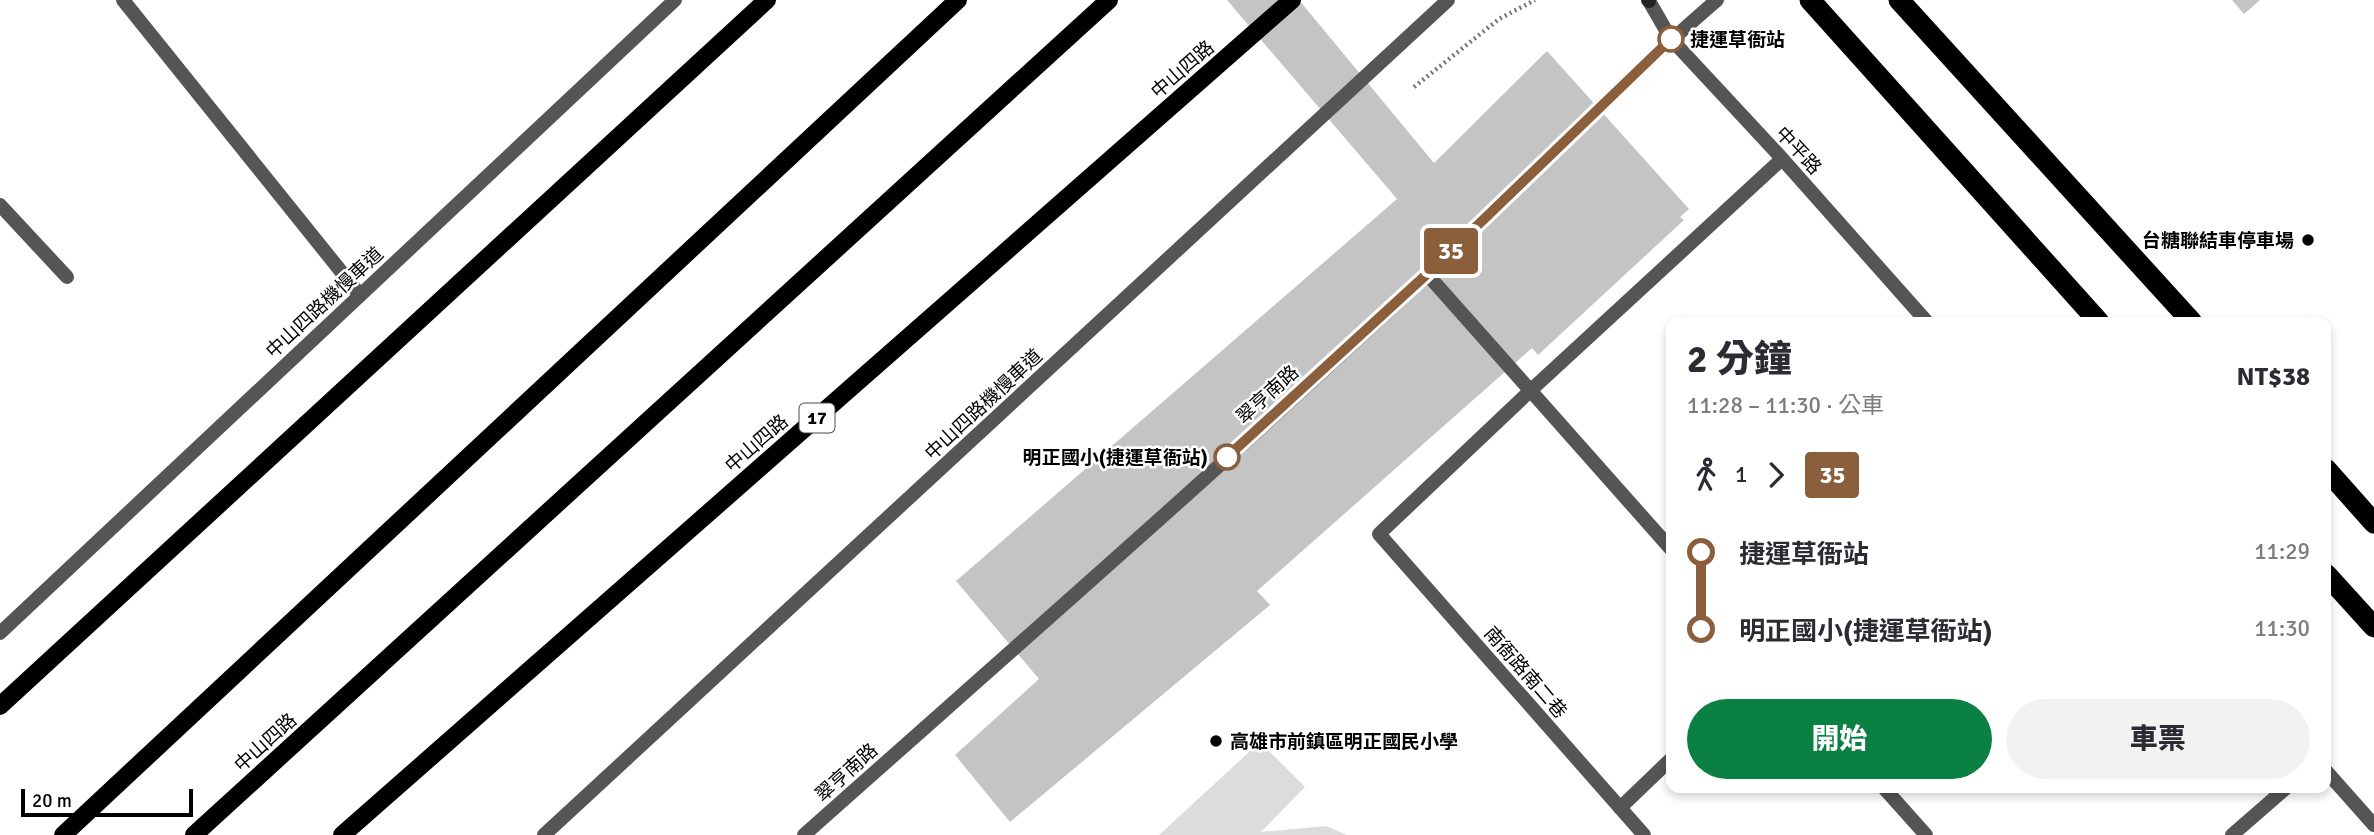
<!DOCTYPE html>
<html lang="zh-TW">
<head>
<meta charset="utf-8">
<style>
  :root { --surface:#fff; --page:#f2f2f3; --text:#2b2b33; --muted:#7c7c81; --accent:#0b8043 }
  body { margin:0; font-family:Signika,"Noto Sans TC",sans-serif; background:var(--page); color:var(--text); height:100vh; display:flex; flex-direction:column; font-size:26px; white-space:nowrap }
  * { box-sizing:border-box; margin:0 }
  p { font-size:23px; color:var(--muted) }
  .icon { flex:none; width:38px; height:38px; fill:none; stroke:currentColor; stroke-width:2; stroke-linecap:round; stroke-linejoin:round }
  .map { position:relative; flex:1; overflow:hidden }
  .side { position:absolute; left:1666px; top:317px; width:665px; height:476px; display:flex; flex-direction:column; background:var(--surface); border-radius:14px; box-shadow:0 4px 10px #0003 }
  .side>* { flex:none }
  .badge { padding:0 14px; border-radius:5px; font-size:24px; line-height:46px }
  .scale { position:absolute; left:21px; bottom:18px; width:172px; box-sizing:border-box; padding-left:7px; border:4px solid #000; border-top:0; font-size:19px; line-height:24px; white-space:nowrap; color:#000; -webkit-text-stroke:5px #fff; paint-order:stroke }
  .map>.badge { position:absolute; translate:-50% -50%; box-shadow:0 0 0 4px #fff }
  .legs { display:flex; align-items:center; gap:10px; height:77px; padding:0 21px; font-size:23px }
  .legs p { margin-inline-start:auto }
  .headline { display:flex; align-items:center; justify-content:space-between; height:119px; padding:0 21px }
  h1 { font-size:38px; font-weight:800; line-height:52px }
  .button { display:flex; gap:14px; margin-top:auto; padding:14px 21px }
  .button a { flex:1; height:80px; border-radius:42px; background:var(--accent); color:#fff; font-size:28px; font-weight:800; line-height:80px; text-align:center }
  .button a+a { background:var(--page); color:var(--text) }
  ul { padding:0 21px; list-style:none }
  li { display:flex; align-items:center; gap:24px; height:77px; font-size:26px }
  li i { display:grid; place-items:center; width:10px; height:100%; margin:0 9px; background:currentColor }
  li i::after { content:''; width:18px; height:18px; margin:-9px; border:5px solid; border-radius:50%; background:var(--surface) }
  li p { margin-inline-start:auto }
  li:first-child i { background:linear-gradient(#0000 50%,currentColor 0) }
  li:last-child i { background:linear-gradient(currentColor 50%,#0000 0) }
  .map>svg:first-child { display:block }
</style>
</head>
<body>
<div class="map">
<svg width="2374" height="835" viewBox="0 0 2374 835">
  <rect width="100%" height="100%" fill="#fff"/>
  <!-- green -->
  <polygon fill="#dcdcdc" points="1260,742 1305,787 1261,832 1326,826 1347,835 1159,835"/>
  <!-- building -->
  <g fill="#c4c4c4">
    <polygon points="1227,0 1299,0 1434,163 1547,51 1689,209 1680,217 1684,220 1538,355 1532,348 1257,591 1270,605 1010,822 955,755 1039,679 956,581 1397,199"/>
    <polygon points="2232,0 2260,0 2244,14"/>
  </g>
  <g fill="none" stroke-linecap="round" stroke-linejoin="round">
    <!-- path -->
    <polyline stroke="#777" stroke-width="4.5" stroke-dasharray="2 3.5" stroke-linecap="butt" points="1414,87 1499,19 1535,0"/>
    <!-- lane -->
    <g stroke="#555" stroke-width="14">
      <polyline points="123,0 360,295"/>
      <polyline points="0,205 67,277"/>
      <polyline points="0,633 675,0"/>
      <polyline points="544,835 1448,0"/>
    </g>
    <!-- street -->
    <g stroke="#555" stroke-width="14">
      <polyline points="1649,1 1671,39 1777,153 1927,322"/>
      <polyline points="1427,274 1671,549"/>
      <polyline points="2326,771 2374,825"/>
      <polyline points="1884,788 1926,835"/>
      <polyline points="1620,808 1671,759"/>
      <path d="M804 835C1013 649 1224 465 1428 274 1524 183 1616 87 1717 0"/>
      <polyline points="1644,835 1379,534 1530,391 1782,159"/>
      <polyline points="2232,835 2286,788"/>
    </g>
    <!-- secondary -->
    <polyline stroke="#222" stroke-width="14" points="1648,0 1649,1"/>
    <!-- primary -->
    <g stroke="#000" stroke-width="18">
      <polyline points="0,706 767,0"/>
      <polyline points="63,835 958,0"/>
      <polyline points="194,835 1109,0"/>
      <polyline points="342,835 1292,0"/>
    </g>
    <!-- highway -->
    <g stroke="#000" stroke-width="21">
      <polyline points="1810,0 2099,322"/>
      <polyline points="1899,0 2192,322"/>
      <polyline points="2326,469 2374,523"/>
      <polyline points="2326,574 2374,627"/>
    </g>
  </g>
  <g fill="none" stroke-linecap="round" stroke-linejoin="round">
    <defs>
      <polyline id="line-1" points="1227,457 1427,274 1671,39"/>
    </defs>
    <!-- line-1 casing -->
    <use href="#line-1" stroke="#fff" stroke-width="16"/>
    <!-- line-1 -->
    <use href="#line-1" stroke="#8b5e3c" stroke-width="10"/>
  </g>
  <!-- markers -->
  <g fill="#fff" stroke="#8b5e3c" stroke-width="3.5">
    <circle cx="1671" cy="39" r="12"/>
    <circle cx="1227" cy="457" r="12"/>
  </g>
  <g fill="#000" stroke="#fff" stroke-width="2.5">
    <circle cx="2308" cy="240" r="7"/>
    <circle cx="1216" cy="741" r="7"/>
  </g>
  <g text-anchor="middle" stroke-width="5" stroke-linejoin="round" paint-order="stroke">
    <!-- shield labels -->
    <rect fill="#fff" stroke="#4c4c4c" stroke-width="2" x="799.5" y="403.5" width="35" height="29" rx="5"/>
    <g font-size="18" font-weight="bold" fill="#000">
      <text x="817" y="424">17</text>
    </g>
    <!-- stop labels -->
    <g font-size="19" font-weight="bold" fill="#000" stroke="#fff" text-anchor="start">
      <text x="1690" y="46">捷運草衙站</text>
      <text x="1208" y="464" text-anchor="end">明正國小(捷運草衙站)</text>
    </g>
    <!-- street labels -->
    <g font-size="19" fill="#000" stroke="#fff">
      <text transform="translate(1182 69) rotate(-41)" y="7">中山四路</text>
      <text transform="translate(1799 150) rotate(47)" y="7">中平路</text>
      <text transform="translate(324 302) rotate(-43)" y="7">中山四路機慢車道</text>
      <text transform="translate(1267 394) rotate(-42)" y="7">翠亨南路</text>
      <text transform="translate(983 404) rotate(-43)" y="7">中山四路機慢車道</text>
      <text transform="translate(756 443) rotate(-41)" y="7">中山四路</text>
      <text transform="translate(1526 672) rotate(49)" y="7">南衙路南二巷</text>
      <text transform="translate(265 742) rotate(-42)" y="7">中山四路</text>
      <text transform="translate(846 772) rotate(-42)" y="7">翠亨南路</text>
    </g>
    <!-- poi labels -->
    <g font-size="19" font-weight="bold" fill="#000" stroke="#fff" text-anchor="end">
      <text x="2294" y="247">台糖聯結車停車場</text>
      <text x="1230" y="748" text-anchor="start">高雄市前鎮區明正國民小學</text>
    </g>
  </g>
</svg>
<div class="scale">20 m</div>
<b class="badge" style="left:1451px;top:251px;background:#8b5e3c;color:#fff">35</b>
<section class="side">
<div class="headline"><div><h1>2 分鐘</h1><p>11:28 – 11:30 · 公車</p></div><b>NT$38</b></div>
<div class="legs"><svg class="icon" aria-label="walk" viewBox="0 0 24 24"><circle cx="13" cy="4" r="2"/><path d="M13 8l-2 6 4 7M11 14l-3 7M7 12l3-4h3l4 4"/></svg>1<svg class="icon" aria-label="forward" viewBox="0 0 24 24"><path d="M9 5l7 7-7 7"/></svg><b class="badge" style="background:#8b5e3c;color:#fff">35</b></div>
<ul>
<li><i style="color:#8b5e3c"></i><b>捷運草衙站</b><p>11:29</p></li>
<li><i style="color:#8b5e3c"></i><b>明正國小(捷運草衙站)</b><p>11:30</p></li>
</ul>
<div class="button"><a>開始</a><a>車票</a></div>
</section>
</div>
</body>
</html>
